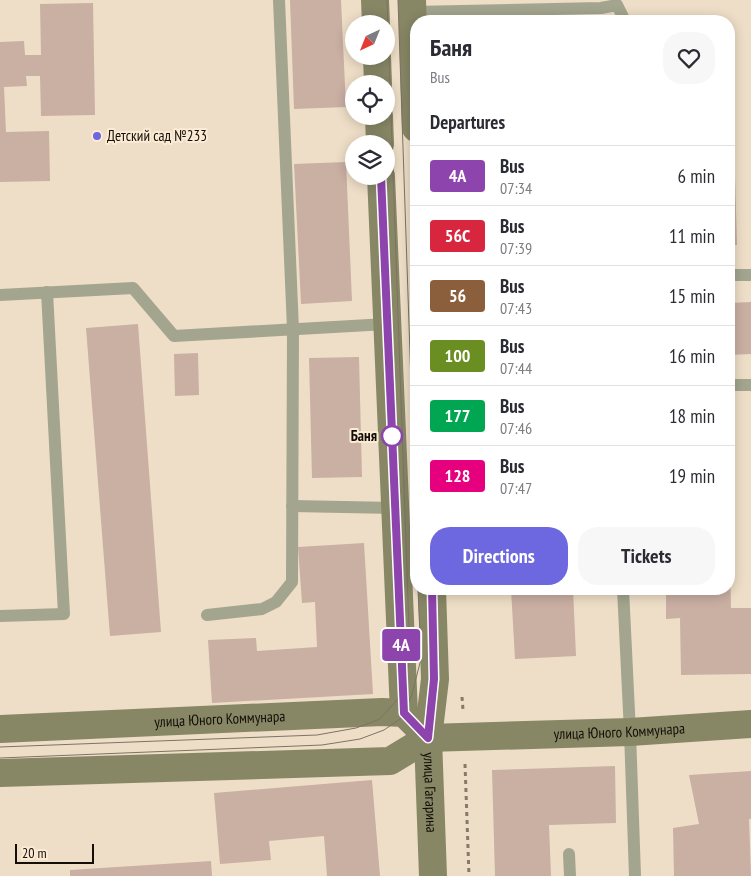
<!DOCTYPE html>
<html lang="en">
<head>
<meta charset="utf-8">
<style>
  :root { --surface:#fff; --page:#f7f7f7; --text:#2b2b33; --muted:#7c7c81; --line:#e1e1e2; --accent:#6d67e0 }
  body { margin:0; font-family:"PT Sans Narrow",sans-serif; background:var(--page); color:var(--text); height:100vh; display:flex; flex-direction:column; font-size:19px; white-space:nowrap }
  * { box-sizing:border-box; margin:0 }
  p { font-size:16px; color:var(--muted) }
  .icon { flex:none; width:28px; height:28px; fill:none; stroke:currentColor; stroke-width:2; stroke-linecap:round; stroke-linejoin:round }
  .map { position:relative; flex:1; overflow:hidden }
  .side { position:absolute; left:410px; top:15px; width:325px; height:580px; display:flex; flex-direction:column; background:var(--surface); border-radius:20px; box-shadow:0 2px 12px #0003 }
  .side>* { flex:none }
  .badge { padding:0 10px; border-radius:4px; font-size:18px; line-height:32px }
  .needle { width:32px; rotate:223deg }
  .controls { position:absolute; left:345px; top:15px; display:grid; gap:10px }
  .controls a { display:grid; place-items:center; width:50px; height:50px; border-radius:50%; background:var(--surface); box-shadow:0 2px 12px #0003; font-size:25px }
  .scale { position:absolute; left:15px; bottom:12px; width:79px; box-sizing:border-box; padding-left:5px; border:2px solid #130e07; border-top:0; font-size:14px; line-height:18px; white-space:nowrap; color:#130e07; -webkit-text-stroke:4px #fbebd4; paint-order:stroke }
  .map>.badge { position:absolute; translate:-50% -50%; box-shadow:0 0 0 2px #fff }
  h2 { padding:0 20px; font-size:19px; line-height:45px }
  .round { display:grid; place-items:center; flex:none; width:52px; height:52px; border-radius:20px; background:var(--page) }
  .head { display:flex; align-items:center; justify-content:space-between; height:85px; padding:0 20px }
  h1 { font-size:24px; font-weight:700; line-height:38px }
  .button { display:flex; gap:10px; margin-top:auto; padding:10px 20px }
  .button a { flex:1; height:58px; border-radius:20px; background:var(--accent); color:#fff; font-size:20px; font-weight:700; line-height:58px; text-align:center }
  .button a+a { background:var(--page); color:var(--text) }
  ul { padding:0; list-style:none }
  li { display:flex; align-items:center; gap:15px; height:60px; padding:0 20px; border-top:1px solid var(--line) }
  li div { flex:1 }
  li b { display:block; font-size:19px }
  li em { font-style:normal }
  li .badge { min-width:55px; font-weight:700; text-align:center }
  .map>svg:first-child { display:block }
</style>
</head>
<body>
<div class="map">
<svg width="751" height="876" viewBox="0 0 751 876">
  <rect width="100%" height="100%" fill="#eedec7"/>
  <!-- building -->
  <g fill="#caafa3">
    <polygon points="290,0 341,0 346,107 294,109"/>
    <polygon points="93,3 95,115 41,116 40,76 26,76 27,86 4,87 6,132 49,131 50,181 0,182 0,42 24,41 25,55 41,55 40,4"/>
    <polygon points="729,37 731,37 737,245 729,245"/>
    <polygon points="346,162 352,301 301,304 294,164"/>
    <polygon points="751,302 751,354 729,355 729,303"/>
    <polygon points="138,324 161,632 110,636 86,328"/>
    <polygon points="198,353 199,395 175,396 174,354"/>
    <polygon points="359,357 362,477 312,478 309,358"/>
    <polygon points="364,543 373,694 212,703 208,640 256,638 257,651 317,647 315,602 302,603 298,547"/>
    <polygon points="729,555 730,555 731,608 751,608 751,674 681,675 680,618 666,619 666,589 729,589"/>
    <polygon points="511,589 573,589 576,656 515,659"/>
    <polygon points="615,766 616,823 549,825 551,876 495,876 492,770"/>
    <polygon points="751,771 751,819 749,819 751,876 674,876 673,828 699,824 689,775"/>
    <polygon points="372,780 380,876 327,876 324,836 269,841 271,860 220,864 214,793"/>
    <polygon points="211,861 212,876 70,876 70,870"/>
  </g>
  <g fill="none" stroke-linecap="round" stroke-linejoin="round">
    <!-- path -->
    <g stroke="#84796a" stroke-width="3" stroke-dasharray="4 4" stroke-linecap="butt">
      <polyline points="462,697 463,710"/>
      <polyline points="465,764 469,876"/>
    </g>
    <!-- lane -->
    <g stroke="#a4a58e" stroke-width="12">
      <polyline points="412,12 601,8 617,5 625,21"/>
      <polyline points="729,275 751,275"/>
      <polyline points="0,295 133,288 174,336 387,324"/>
      <polyline points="729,385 751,385"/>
      <polyline points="292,506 395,508"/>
      <polyline points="623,589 630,732 635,876"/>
      <polyline points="207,615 262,609 276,602 292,582 293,329 279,0"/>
      <polyline points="0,616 64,614 47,292"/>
      <polyline points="569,854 570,876"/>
    </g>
    <!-- secondary -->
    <g stroke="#878766" stroke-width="28">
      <polyline points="375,0 376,24"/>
      <polyline points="412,0 416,128"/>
      <polyline points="377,56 378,84"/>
      <polyline points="379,116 380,144"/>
      <polyline points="381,176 404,713"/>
      <path id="s1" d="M432 589 435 679 428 738 433 876"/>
      <path id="s2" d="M0 729 382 712 404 713 416 725"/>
      <path id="s3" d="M0 773 390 761 428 738 630 732 751 724"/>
    </g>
    <!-- tram -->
    <g stroke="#7d7364" stroke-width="1">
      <polyline points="398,0 416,530"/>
      <polyline points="0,747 317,735 356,728 380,719 403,693 410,657 387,0"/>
      <polyline points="0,758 322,745 360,739 384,730 400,719 404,713 412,694 421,659 418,589"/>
    </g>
  </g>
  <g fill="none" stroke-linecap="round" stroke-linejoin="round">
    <defs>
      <polyline id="line" points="381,176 404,713 428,738 434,679 432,589"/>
    </defs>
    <!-- line casing -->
    <use href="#line" stroke="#fff" stroke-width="11"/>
    <!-- line -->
    <use href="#line" stroke="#8e44ad" stroke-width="8"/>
  </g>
  <!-- markers -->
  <circle fill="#6d67e0" stroke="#fbebd4" stroke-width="2" cx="97" cy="136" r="5"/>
  <circle fill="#fff" stroke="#8e44ad" stroke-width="2.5" cx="392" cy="436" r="10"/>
  <g text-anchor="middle" stroke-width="4" stroke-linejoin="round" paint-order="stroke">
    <!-- poi labels -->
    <g font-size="15" fill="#130e07" stroke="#fbebd4" text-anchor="start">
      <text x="107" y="141">Детский сад №233</text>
    </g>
    <!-- stop labels -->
    <g font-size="15" font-weight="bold" fill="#130e07" stroke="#fbebd4" text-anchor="end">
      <text x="377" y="441">Баня</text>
    </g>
    <!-- street labels -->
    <g font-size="15" fill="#130e07" stroke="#fbebd4">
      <text dy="5" stroke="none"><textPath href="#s2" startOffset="220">улица Юного Коммунара</textPath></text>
      <text dy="5" stroke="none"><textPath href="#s3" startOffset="626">улица Юного Коммунара</textPath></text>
      <text dy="5" stroke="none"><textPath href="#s1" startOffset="204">улица Гагарина</textPath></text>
    </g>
  </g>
</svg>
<div class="controls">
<a><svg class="needle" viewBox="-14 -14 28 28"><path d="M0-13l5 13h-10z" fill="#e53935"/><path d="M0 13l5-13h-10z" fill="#7c7c81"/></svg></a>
<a><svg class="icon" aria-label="locate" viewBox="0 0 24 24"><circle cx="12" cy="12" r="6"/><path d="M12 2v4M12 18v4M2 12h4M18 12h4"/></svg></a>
<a><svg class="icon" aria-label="layers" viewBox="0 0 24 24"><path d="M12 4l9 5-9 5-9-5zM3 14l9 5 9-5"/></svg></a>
</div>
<div class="scale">20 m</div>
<b class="badge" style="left:401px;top:645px;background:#8e44ad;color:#fff">4А</b>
<section class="side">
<div class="head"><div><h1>Баня</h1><p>Bus</p></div><a class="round"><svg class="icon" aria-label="heart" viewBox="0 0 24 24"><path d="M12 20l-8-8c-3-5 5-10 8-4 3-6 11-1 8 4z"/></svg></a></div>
<h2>Departures</h2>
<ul>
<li><span class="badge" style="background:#8e44ad;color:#fff">4А</span><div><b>Bus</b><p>07:34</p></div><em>6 min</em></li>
<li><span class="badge" style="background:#d7263d;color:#fff">56С</span><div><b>Bus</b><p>07:39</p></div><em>11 min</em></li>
<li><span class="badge" style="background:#8b5e3c;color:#fff">56</span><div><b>Bus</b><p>07:43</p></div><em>15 min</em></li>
<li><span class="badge" style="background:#6b8e23;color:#fff">100</span><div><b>Bus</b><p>07:44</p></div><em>16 min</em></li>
<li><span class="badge" style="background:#00a651;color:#fff">177</span><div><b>Bus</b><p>07:46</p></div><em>18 min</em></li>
<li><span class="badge" style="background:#e6007e;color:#fff">128</span><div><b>Bus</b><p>07:47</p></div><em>19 min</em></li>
</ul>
<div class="button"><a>Directions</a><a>Tickets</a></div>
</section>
</div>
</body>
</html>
